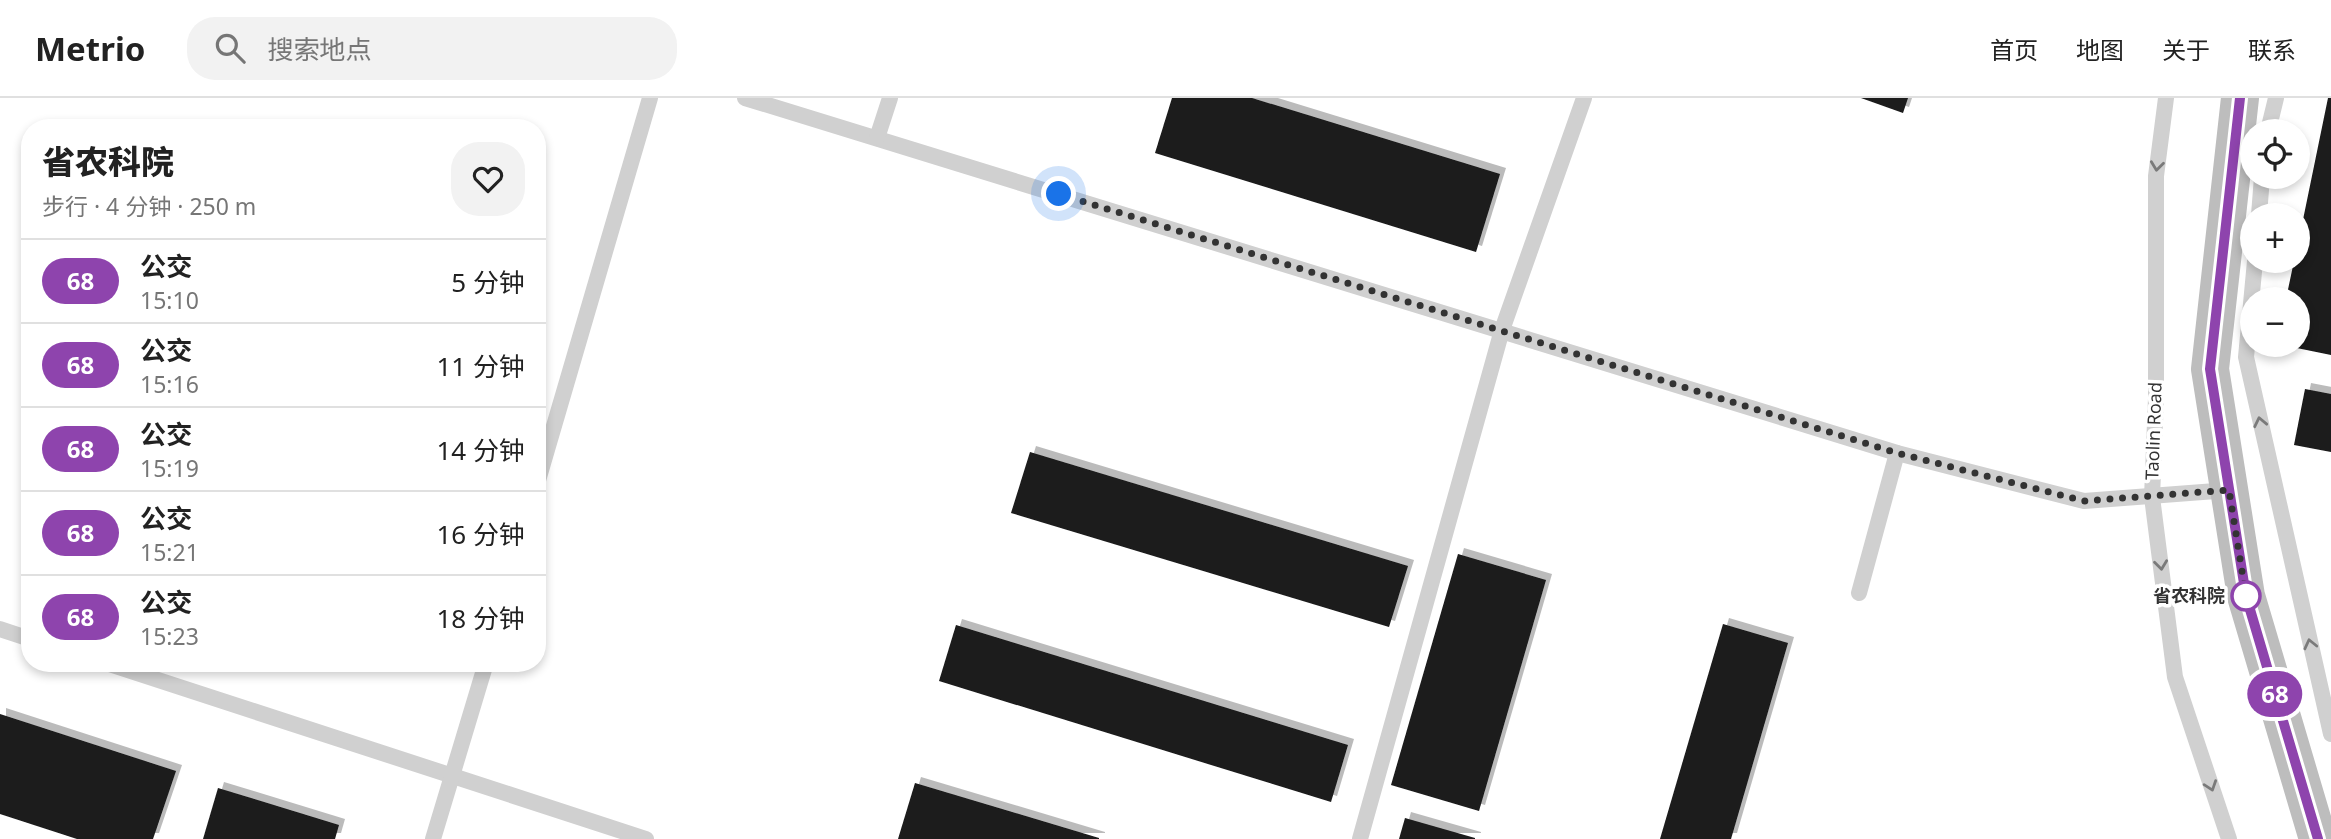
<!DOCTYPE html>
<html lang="zh">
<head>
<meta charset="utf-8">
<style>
  :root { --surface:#fff; --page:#f2f2f2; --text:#222; --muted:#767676; --line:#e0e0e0 }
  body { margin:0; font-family:"Noto Sans","Noto Sans SC",sans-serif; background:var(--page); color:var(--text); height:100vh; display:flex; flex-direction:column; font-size:26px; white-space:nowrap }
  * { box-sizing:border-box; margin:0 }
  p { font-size:23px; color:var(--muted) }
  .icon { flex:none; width:38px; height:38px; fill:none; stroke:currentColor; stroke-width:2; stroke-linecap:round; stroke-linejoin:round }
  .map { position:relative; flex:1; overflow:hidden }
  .side { position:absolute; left:21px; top:21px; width:525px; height:553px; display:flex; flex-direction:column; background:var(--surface); border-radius:28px; box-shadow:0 4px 10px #0003 }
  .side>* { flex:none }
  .badge { padding:0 14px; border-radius:23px; font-size:24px; line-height:46px }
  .controls { position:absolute; left:2240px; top:21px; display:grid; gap:14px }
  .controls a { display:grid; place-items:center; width:70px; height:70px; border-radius:50%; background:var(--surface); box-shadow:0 4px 10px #0003; font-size:35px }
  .you { position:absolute; width:35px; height:35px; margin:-18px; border:5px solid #fff; border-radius:50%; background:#1a73e8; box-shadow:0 0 0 10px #1a73e833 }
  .map>.badge { position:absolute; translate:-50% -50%; box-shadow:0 0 0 4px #fff }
  .round { display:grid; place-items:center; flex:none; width:74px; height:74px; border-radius:28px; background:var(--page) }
  .overview { display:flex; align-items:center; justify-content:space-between; height:119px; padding:0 21px }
  h1 { font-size:33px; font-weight:800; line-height:52px }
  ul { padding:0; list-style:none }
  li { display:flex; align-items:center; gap:21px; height:84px; padding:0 21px; border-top:2px solid var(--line) }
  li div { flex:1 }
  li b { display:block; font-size:26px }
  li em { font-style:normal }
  li .badge { min-width:77px; font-weight:700; text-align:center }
  header { display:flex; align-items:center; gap:42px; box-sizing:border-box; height:98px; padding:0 35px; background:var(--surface); border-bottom:2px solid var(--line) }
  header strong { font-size:33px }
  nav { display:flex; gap:38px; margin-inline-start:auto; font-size:24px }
  .search { width:490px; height:63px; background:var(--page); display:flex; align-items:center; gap:18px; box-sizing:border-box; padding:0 24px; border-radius:28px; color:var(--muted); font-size:26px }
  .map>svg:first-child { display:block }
</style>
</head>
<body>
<header>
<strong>Metrio</strong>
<div class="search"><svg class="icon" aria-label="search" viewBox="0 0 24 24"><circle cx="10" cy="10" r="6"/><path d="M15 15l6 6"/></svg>搜索地点</div>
<nav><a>首页</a><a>地图</a><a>关于</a><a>联系</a></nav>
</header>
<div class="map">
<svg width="2331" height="741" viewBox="0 0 2331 741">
  <defs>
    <filter id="shadow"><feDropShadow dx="6" dy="-6" stdDeviation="0" flood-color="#0004"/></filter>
  </defs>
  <rect width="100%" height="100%" fill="#fff"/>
  <!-- building -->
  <g fill="#1a1a1a" filter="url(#shadow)">
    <polygon points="1172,0 1252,0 1500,76 1476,154 1155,55"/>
    <polygon points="1861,0 1908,0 1903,15"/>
    <polygon points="2328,0 2331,0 2331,257 2287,248 2298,247 2298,201 2286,201 2294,163 2298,163 2298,146"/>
    <polygon points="2305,291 2331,296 2331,354 2294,347"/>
    <polygon points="1030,354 1408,468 1389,529 1011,415"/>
    <polygon points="1458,456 1546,482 1479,713 1391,687"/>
    <polygon points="1723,526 1788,545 1731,741 1660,741"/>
    <polygon points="956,527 1348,647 1331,704 939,583"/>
    <polygon points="0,616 176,673 153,741 77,741 0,716"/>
    <polygon points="915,685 1099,740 1099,741 898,741"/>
    <polygon points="218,690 339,727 335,741 203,741"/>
    <polygon points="1405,720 1475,740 1475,741 1399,741"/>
  </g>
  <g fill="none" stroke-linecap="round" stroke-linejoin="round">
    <!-- service -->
    <g stroke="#d0d0d0" stroke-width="16">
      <polyline points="745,0 1897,355 2084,403 2229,392"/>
      <polyline points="2166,0 2156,78 2156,300 2152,399 2175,579 2229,741"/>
      <polyline points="2268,33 2276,0"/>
      <polyline points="877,40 890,0"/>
      <polyline points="2259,117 2262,79"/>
      <polyline points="2255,163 2246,259 2331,636"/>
      <polyline points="537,386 650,0"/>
      <polyline points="1859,495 1897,355"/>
      <polyline points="0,531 30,541"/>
      <polyline points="106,565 646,741"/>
      <polyline points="433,741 486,565"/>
      <polyline points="1360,741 1502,232 1584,0"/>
    </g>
    <!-- secondary -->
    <polyline stroke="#bdbdbd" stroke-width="38" points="2240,0 2210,271 2246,498 2318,741"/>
  </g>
  <!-- one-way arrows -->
  <defs><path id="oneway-chevron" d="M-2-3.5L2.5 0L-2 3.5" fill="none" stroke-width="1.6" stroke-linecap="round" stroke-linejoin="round" transform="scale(1.75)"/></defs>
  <g stroke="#7a7a7a">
    <use href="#oneway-chevron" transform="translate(2157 68) rotate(97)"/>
    <use href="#oneway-chevron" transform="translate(2260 324) rotate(-102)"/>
    <use href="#oneway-chevron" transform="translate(2161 467) rotate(83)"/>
    <use href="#oneway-chevron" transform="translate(2310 546) rotate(-103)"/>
    <use href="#oneway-chevron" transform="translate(2211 688) rotate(71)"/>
  </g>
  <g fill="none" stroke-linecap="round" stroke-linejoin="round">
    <defs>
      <polyline id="line" points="2240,0 2210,271 2246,498 2318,741"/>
    </defs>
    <!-- line casing -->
    <use href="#line" stroke="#fff" stroke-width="16"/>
    <!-- line -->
    <use href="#line" stroke="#8e44ad" stroke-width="10"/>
    <!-- walk -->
    <polyline stroke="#333" stroke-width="7" stroke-dasharray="0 12.6" points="1059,96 1897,355 2084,403 2229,392 2246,498"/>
  </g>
  <!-- markers -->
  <circle fill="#fff" stroke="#8e44ad" stroke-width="3.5" cx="2246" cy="498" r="14"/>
  <g text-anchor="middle" stroke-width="7" stroke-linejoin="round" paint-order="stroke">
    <!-- street labels -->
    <g font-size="18" fill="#333" stroke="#fff">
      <text transform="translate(2154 333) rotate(-88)" y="6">Taolin Road</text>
    </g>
    <!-- stop labels -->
    <g font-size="18" font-weight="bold" fill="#333" stroke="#fff" text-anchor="end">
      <text x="2225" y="504">省农科院</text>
    </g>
  </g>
</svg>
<div class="controls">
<a><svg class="icon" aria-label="locate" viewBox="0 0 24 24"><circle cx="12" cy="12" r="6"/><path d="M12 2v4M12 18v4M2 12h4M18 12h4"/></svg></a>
<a>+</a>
<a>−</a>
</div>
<div class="you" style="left:1059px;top:96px"></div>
<b class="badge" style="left:2275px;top:596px;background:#8e44ad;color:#fff">68</b>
<section class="side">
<div class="overview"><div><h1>省农科院</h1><p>步行 · 4 分钟 · 250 m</p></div><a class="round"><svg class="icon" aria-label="heart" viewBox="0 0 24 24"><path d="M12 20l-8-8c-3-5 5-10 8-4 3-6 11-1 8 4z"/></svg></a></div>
<ul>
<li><span class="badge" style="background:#8e44ad;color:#fff">68</span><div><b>公交</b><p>15:10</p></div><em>5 分钟</em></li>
<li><span class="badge" style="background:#8e44ad;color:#fff">68</span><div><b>公交</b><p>15:16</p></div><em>11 分钟</em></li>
<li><span class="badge" style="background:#8e44ad;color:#fff">68</span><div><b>公交</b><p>15:19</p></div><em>14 分钟</em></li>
<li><span class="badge" style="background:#8e44ad;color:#fff">68</span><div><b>公交</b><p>15:21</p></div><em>16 分钟</em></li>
<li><span class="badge" style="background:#8e44ad;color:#fff">68</span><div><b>公交</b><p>15:23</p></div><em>18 分钟</em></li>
</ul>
</section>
</div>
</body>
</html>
